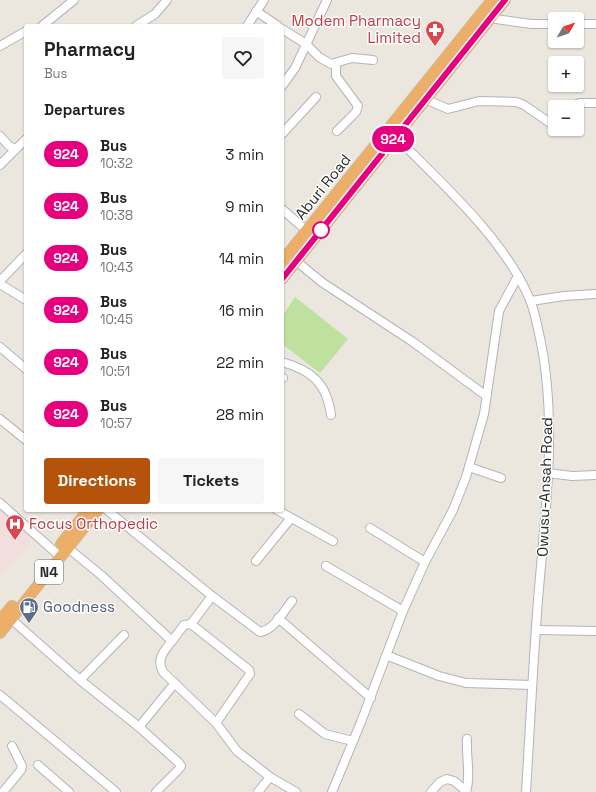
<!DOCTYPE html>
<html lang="en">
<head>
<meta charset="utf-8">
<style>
  :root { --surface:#fff; --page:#f6f6f6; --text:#222; --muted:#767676; --accent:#b45309 }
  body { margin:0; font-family:"Space Grotesk",sans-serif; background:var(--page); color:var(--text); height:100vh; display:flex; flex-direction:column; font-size:15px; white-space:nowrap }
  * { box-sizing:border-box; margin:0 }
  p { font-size:13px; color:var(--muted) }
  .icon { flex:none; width:22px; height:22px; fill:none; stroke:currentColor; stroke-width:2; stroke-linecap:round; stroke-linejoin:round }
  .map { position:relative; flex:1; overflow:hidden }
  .panel { position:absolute; left:24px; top:24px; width:260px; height:488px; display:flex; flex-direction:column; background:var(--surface); border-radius:4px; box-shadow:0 1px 3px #0004 }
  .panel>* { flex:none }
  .badge { padding:0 8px; border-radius:13px; font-size:14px; line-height:26px }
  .needle { width:26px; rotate:51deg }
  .fabs { position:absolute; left:548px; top:12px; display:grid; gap:8px }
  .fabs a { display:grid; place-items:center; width:36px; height:36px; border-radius:4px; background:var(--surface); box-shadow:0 1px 3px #0004; font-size:20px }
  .map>.badge { position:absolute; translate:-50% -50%; box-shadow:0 0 0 2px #fff }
  h2 { padding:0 20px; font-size:15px; line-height:36px }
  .round { display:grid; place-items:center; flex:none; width:42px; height:42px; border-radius:4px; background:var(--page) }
  .head { display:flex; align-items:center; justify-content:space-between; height:68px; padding:0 20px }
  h1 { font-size:19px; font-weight:700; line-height:30px }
  .button { display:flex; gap:8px; margin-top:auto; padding:8px 20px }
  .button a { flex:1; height:46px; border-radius:4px; background:var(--accent); color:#fff; font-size:16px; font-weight:700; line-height:46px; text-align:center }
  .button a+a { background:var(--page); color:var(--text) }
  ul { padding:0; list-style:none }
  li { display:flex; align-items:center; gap:12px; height:52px; padding:0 20px }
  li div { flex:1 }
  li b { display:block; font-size:15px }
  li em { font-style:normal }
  li .badge { min-width:44px; font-weight:700; text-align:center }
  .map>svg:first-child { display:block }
</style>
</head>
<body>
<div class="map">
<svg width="596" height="792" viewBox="0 0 596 792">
  <rect width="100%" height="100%" fill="#ebe7df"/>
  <!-- medical -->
  <polygon fill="#f1dedd" points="0,507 30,535 30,546 0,576"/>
  <!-- pitch -->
  <polygon fill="#bee19f" points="295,297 348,339 320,373 282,344 282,317"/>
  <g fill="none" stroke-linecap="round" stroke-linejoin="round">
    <defs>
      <g id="minor">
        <polyline points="256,11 278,26"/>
        <polyline points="489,18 531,24 555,24"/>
        <polyline points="577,24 596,24"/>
        <polyline points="42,26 74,0"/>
        <polyline points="136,26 155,14 167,0"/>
        <polyline points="247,26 264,0"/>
        <polyline points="282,29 306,44 319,57 331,64 352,58 373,60"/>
        <polyline points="0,46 26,31"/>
        <polyline points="336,63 336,76 358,106 356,112 337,131"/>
        <polyline points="282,86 295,68 327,0"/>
        <polyline points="425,99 448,109 479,101 516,102 524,105 550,123 555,123"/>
        <polyline points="574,107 579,103 596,103"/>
        <polyline points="282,134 316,97"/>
        <polyline points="0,136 9,146 16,149"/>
        <path d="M395 136C441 183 505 239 530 300 535 312 537 325 540 338 558 423 545 514 538 600 533 664 530 728 526 792"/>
        <polyline points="0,165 26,139"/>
        <polyline points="282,209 307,231"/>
        <polyline points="296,261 323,283 413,342 485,395"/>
        <polyline points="0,281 26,254"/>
        <polyline points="0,284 26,300"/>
        <polyline points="531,301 564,296 596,294"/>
        <polyline points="0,347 26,369"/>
        <path d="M282 362C311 370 327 383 331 415"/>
        <polyline points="282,378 283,378"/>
        <polyline points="0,419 26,440"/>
        <polyline points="469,467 501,478"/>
        <polyline points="548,473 572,476 596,475"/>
        <polyline points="0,503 55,552"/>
        <polyline points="107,510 212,596 191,624"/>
        <polyline points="277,510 333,541"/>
        <polyline points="370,528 425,562"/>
        <path d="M68 548 101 575 172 641C164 651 156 659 163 672L216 723 237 751 270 777 296 792"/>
        <polyline points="256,561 291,518"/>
        <polyline points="326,566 403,611"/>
        <path d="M212 596 260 632C274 630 283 612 292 601"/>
        <polyline points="278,618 371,698"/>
        <polyline points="11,619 80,680 139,727 179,763 181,766 179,769 156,792"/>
        <polyline points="536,630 596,631"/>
        <polyline points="172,641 184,625 191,624 249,670 250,674 216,723"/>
        <polyline points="386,655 439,676 466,683 532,685"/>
        <polyline points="80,680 124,635"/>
        <polyline points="0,695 116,792"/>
        <polyline points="299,714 325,734 353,741"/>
        <polyline points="139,727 175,683"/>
        <polyline points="38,765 69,792"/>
        <polyline points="3,792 21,770 22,766 12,746"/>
        <polyline points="258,792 270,777"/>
        <polyline points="332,792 361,722 403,611 425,562 453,510 466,477 484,414 499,311 518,276"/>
        <polyline points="431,792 440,782 447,779 454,781 466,791"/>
        <path d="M466 792C471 776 466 757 467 739"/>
      </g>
      <g id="highway">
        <polyline points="282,261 492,0"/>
        <polyline points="282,279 505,0"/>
        <polyline points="61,544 88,510"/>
        <polyline points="0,620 12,606"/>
        <polyline points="0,633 98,510"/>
      </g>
    </defs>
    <!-- minor casing -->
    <use href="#minor" stroke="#b2b3bd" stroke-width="10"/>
    <!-- highway casing -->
    <use href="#highway" stroke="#c4c4c4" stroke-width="12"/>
    <!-- minor -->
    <use href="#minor" stroke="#fff" stroke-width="8"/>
    <!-- highway -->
    <use href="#highway" stroke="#ebaf6a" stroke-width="11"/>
  </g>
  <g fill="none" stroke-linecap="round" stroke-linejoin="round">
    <defs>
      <polyline id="line" points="282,279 505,0"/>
    </defs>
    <!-- line casing -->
    <use href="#line" stroke="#fff" stroke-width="9"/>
    <!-- line -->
    <use href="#line" stroke="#e6007e" stroke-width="6"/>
  </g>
  <!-- icons -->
  <defs>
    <symbol id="pharmacy-pin" viewBox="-11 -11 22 30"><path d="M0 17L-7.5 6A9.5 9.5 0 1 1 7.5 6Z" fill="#e0444e" stroke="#fff"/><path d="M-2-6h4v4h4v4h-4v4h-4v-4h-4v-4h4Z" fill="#fff"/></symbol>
    <symbol id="hospital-pin" viewBox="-11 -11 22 30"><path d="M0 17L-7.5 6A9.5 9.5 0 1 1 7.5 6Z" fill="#e0444e" stroke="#fff"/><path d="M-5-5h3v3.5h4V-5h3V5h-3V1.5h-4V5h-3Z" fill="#fff"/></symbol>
    <symbol id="fuel-pin" viewBox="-11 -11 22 30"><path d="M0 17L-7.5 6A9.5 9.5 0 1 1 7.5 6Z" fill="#5c6f8a" stroke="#fff"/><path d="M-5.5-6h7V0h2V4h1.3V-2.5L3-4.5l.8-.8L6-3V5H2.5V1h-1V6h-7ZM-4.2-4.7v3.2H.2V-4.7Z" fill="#fff"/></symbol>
  </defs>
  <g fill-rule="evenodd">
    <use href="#pharmacy-pin" x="424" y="19" width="22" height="30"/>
    <use href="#hospital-pin" x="4" y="513" width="22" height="30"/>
    <use href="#fuel-pin" x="18" y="596" width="22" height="30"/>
  </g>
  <!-- markers -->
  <circle fill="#fff" stroke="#e6007e" stroke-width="2" cx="321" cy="230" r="8"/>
  <g text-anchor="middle" stroke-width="3" stroke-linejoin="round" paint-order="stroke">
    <!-- shield labels -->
    <rect fill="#fff" stroke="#6b6b6b" stroke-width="1" x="35" y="560" width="28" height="24" rx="3"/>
    <g font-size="14" font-weight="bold" fill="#2b2b2b">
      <text x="49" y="577">N4</text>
    </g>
    <!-- health labels -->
    <g font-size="15" fill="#be3a42" stroke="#fff" text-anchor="end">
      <text x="421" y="26">Modem Pharmacy<tspan x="421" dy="17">Limited</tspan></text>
      <text x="29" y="529" text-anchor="start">Focus Orthopedic</text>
    </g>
    <!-- street labels -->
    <g font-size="15" fill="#2b2b2b" stroke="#fff">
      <text transform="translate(323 187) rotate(-51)" y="5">Aburi Road</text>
      <text transform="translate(545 487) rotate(-88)" y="5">Owusu-Ansah Road</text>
    </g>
    <!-- service labels -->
    <g font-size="15" fill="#4e5e75" stroke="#fff" text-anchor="start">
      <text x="43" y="612">Goodness</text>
    </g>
  </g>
</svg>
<div class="fabs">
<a><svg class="needle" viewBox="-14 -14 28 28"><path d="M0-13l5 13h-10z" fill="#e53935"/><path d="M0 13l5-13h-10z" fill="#767676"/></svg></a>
<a>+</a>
<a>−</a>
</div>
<b class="badge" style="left:393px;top:139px;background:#e6007e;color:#fff">924</b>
<section class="panel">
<div class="head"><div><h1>Pharmacy</h1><p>Bus</p></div><a class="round"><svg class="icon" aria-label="heart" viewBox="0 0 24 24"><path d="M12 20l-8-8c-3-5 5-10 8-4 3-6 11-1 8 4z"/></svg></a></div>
<h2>Departures</h2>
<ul>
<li><span class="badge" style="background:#e6007e;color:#fff">924</span><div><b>Bus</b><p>10:32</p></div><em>3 min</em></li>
<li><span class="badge" style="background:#e6007e;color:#fff">924</span><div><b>Bus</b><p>10:38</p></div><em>9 min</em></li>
<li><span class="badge" style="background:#e6007e;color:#fff">924</span><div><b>Bus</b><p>10:43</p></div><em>14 min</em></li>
<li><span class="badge" style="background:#e6007e;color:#fff">924</span><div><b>Bus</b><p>10:45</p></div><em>16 min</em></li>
<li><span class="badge" style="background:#e6007e;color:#fff">924</span><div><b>Bus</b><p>10:51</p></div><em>22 min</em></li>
<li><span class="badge" style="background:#e6007e;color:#fff">924</span><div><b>Bus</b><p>10:57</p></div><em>28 min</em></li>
</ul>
<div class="button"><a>Directions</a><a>Tickets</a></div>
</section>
</div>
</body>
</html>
